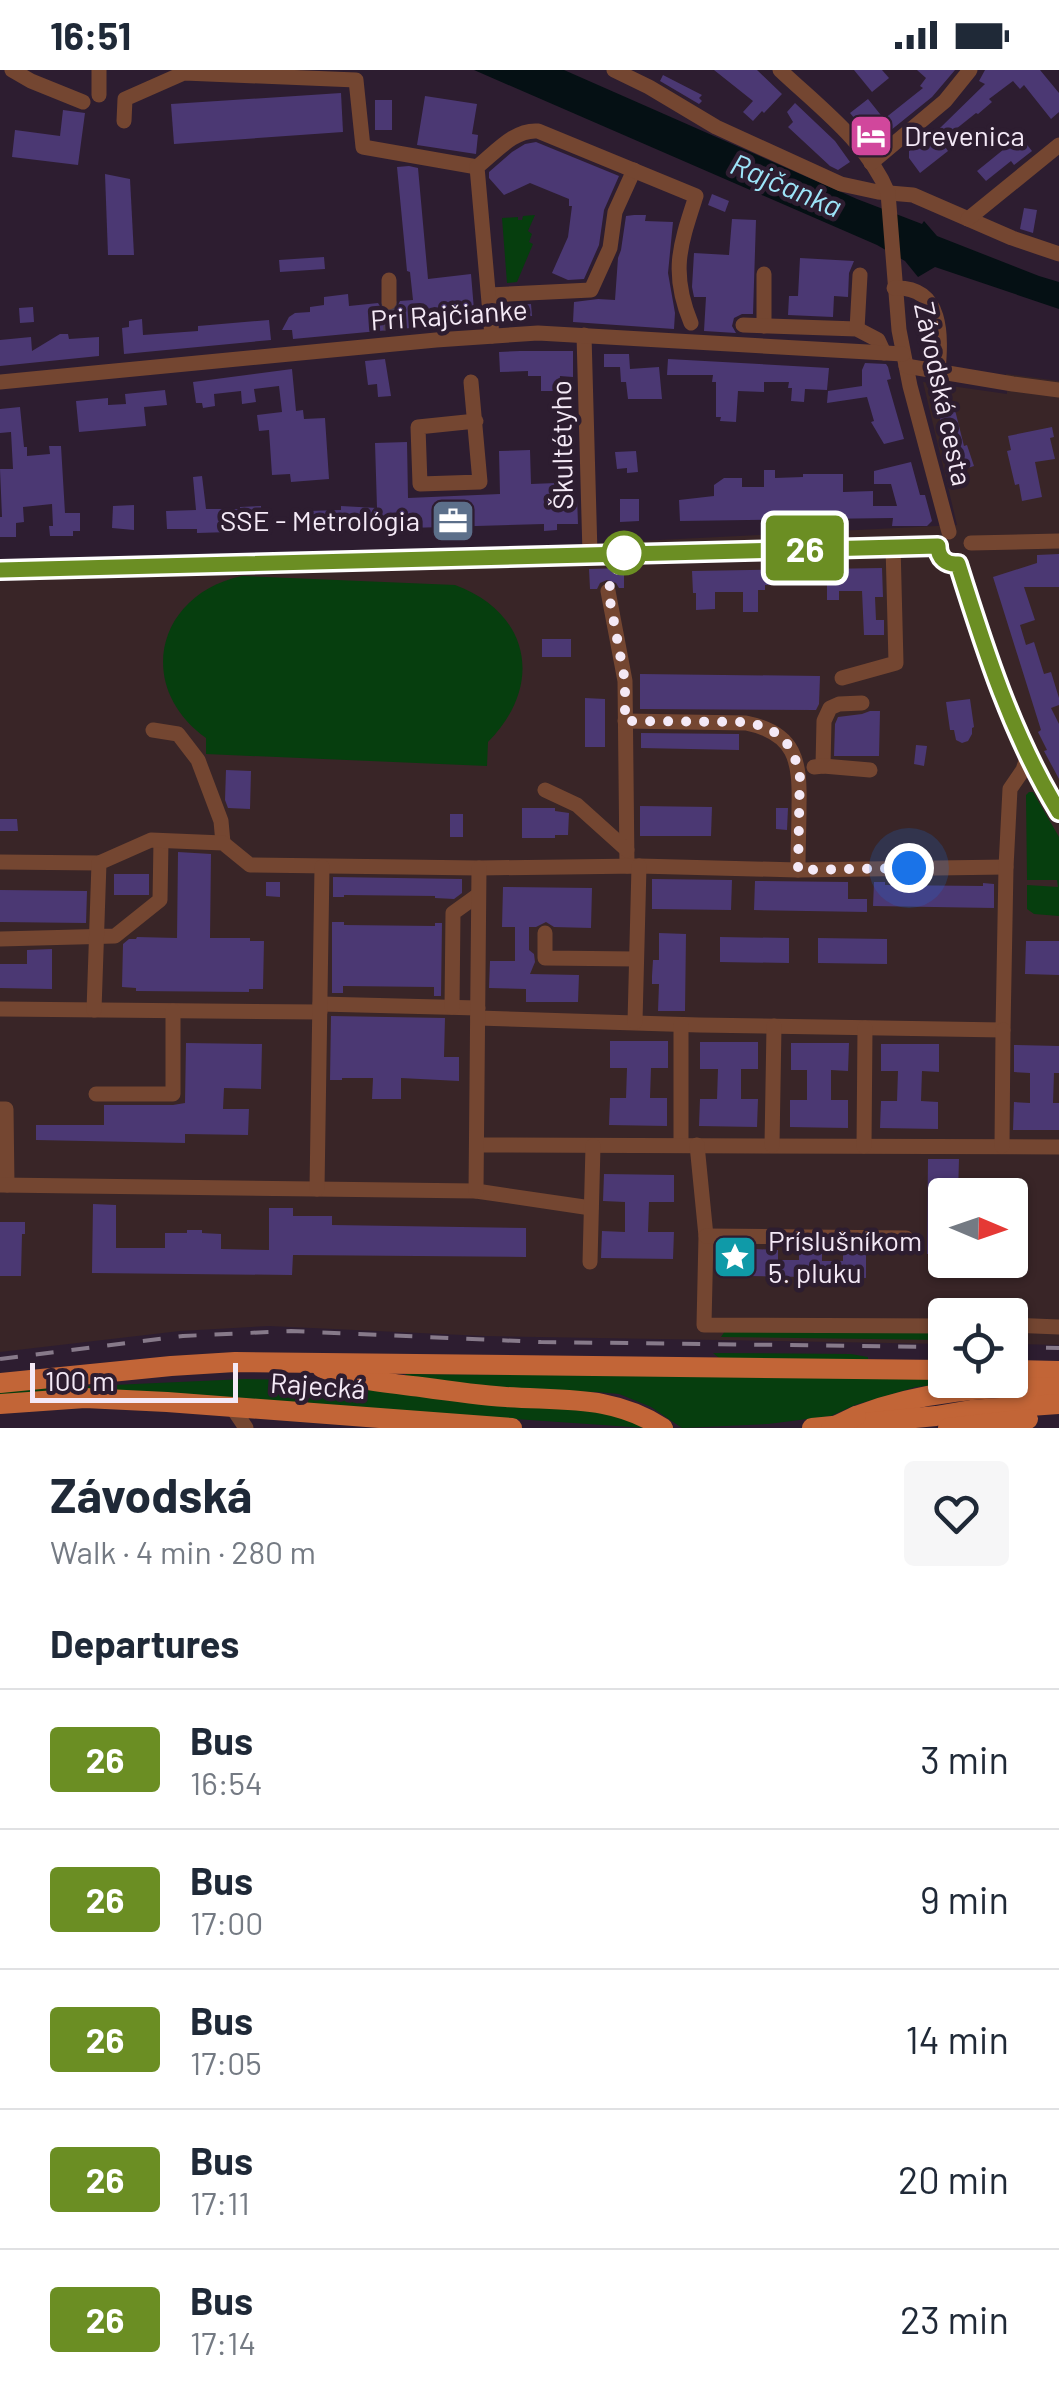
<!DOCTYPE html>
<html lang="en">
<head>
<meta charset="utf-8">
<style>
  :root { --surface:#fff; --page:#f6f6f7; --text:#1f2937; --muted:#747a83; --line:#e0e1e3 }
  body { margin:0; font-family:Barlow,sans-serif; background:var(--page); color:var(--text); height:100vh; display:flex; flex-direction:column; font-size:38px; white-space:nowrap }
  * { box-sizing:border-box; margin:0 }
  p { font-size:32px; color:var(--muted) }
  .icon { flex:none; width:55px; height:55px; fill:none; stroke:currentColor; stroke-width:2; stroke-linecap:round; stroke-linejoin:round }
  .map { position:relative; height:1358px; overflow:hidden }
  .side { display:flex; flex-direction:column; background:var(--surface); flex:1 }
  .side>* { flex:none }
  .badge { padding:0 20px; border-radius:8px; font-size:35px; line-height:65px }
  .needle { width:65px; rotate:92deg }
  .buttons { position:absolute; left:928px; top:1108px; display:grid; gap:20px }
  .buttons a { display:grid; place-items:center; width:100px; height:100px; border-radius:10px; background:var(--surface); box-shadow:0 2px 8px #0004; font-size:50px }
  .scale { position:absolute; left:30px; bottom:25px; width:208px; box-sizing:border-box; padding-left:10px; border:5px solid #f4e9f6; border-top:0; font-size:28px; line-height:35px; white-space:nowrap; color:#f4e9f6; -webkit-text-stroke:8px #2d1d30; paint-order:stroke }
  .you { position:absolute; width:50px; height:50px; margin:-25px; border:8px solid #fff; border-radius:50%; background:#1a73e8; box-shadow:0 0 0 15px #1a73e833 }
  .map>.badge { position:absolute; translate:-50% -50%; box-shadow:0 0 0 5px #fff }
  h2 { padding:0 50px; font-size:38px; line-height:90px }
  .round { display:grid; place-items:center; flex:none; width:105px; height:105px; border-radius:10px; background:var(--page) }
  .overview { display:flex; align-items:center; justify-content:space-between; height:170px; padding:0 50px }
  h1 { font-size:48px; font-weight:700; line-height:75px }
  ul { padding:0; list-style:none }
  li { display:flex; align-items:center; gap:30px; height:140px; padding:0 50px; border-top:2px solid var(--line) }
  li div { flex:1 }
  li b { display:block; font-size:38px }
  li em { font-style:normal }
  li .badge { min-width:110px; font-weight:700; text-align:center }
  .status { display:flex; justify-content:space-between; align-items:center; height:70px; padding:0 50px; background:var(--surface); direction:ltr }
  .status svg { height:28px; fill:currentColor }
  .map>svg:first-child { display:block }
</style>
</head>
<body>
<div class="status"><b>16:51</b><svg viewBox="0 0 49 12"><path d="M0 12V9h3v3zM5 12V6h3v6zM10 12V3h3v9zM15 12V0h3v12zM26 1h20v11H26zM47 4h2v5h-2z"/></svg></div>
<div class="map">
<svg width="1059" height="1358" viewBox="0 0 1059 1358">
  <rect width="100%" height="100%" fill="#2d1d30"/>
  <!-- industrial -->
  <path fill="#392527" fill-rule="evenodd" d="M1006 304 1059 311V1275L1010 1274V1245H945V1274L484 1266 269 1256 180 1261 0 1282V503L957 455 923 312 1007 324ZM945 1125H1010V1190H945Z"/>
  <!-- green -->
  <g fill="#063e0e">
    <polygon points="535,145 528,161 532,164 529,172 533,174 517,212 507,213 502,148 518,147 518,150 522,150 523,146"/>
    <path d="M242 506 455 515C531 543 544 616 488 672L487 696 206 684V668C134 616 157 524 242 506Z"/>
    <polygon points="1029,722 1033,722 1059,767 1059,846 1034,844 1027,839 1027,815 1058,817 1057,810 1027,810 1026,725"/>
    <polygon points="945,1258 945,1270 721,1267 725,1261"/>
    <polygon points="713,1283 851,1284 868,1287 868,1290 719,1288"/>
    <polygon points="406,1304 945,1308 945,1310 961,1310 964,1312 916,1317 855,1335 831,1346 768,1354 682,1358 651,1337 619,1324 597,1322 502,1320 405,1306"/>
    <polygon points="245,1309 303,1310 302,1334 0,1326 0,1322 25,1319"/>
    <polygon points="310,1309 612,1343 646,1358 308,1335"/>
  </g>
  <!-- water -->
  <polygon fill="#051014" points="474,0 564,0 857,129 922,154 924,151 937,166 1039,206 1059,212 1059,239 935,197 918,207 905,191 877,175"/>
  <!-- building -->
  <g fill="#4b3873">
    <polygon points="714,0 757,0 782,24 764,43 762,41 753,51 743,42 753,31"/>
    <polygon points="854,0 882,0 889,8 872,22"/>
    <polygon points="917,0 955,0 932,27 875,73 850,43 868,29 884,49 923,18 920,16 926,8"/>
    <polygon points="985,0 1040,0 1059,23 1059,42 1051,49 1024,15 1020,19 1013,11 989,29 992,32 978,44 976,43 941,71 948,81 920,103 909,88 909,81 941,57 985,14 979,11"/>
    <polygon points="663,5 702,25 699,28 702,31 699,34 660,11"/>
    <polygon points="341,23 343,62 174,74 171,34"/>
    <polygon points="425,26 477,34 472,64 478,65 476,84 417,75"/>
    <rect x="375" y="30" width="17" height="30"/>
    <polygon points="795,33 835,71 850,92 838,100 830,96 788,57 793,52 787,42"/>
    <polygon points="63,40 85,43 78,95 12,87 15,60 60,66"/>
    <polygon points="1020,66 1032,81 1014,95 1011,91 986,111 977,101"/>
    <polygon points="536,72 619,106 604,140 599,175 584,209 568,210 552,203 568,167 572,136 569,136 569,129 530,113 504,125 489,108 489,102 512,82 525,74"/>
    <polygon points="409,96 418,98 428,209 471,204 474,240 431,244 432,256 293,269 292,260 282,260 289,247 295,243 310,242 310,237 324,235 324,227 348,224 349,236 378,233 383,241 388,243 395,241 400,231 413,230 410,202 407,201 397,97"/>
    <polygon points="105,104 130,109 134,185 108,185"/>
    <polygon points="712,124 729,131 725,142 708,135"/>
    <polygon points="1024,138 1037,140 1033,163 1020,159"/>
    <polygon points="634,145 646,145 645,151 673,152 668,203 675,243 674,259 573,252 574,232 598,229 615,230 618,188 621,180 626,146"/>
    <polygon points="732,149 756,150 753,244 742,244 734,248 732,256 736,263 704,261 706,227 694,227 692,217 694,183 729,185"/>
    <polygon points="324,187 325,199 280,202 279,190"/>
    <polygon points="800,188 854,191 849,203 848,227 834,226 833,247 788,245 789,226 798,226"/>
    <polygon points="531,234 532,246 502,248 501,236"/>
    <polygon points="33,237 34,252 20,253 19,238"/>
    <polygon points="142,249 143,265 198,261 198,256 269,250 271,270 124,284 122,258 129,257 129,251"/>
    <polygon points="60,264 68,264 69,269 99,267 99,286 0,296 0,270 31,267 32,281"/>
    <polygon points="520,281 573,281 573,307 560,306 559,321 541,321 541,306 528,306 528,301 500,302 499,282"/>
    <polygon points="604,284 629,284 630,299 659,297 662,329 628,329 626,312 621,312 620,297 604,297"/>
    <polygon points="385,289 391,326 378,327 377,314 368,315 365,291"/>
    <polygon points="668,289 829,298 827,320 805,319 804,332 791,331 792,318 788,318 789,312 764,312 764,322 738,321 736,352 720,351 721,347 716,347 716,312 712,312 713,305 667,305"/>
    <polygon points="865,293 886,294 888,297 891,309 887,310 904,369 884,374 871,352 874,351 867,327 827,333 828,321 862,316 862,300"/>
    <polygon points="292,299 296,341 303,340 304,349 325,348 329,409 291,412 290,404 272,405 269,360 259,361 257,345 282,342 279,316 254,319 256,332 242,334 241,321 214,324 215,336 203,338 202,333 196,333 193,312"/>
    <polygon points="165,320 167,335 144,337 146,356 79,362 76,331 108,328 108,335 126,334 125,324"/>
    <polygon points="20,337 24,377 27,377 27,386 50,384 49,376 61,376 65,443 80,443 80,461 73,461 73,466 50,466 49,456 53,456 52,434 23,437 24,452 16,453 16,467 0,467 0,447 2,447 0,399 13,399 11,362 0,363 0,339"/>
    <polygon points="955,340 964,376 967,375 974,396 955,402 949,385 958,364 944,368 939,344"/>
    <polygon points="1052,357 1054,367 1050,368 1055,389 1035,392 1042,427 1022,431 1019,414 1015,415 1007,381 1011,380 1008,366"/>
    <polygon points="407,372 408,428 500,424 499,381 530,380 531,414 556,413 556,428 577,427 578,454 557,454 557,460 544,461 544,454 308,461 308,441 341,440 341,436 377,438 375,373"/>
    <polygon points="636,381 638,402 627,403 627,398 617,399 615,382"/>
    <polygon points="911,392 920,425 925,425 932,451 927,456 892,456 893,448 680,451 679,430 714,426 714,415 724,408 742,408 742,417 764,417 764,400 775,400 775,408 803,407 803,404 843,404 843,422 873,421 873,436 897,436 891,414 874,414 874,401"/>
    <polygon points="202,406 206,439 240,439 240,437 261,436 262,461 197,463 197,459 167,459 166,441 196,440 193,407"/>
    <polygon points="620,429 639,429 639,451 620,452"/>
    <polygon points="134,435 134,460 112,458 113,436"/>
    <polygon points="1059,484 1059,517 1024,517 1035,550 1020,555 1026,575 1034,572 1044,604 1051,602 1059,628 1059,635 1051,638 1059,654 1059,709 1044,681 1047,680 1038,662 1041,660 993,507 1037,493 1037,485"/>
    <polygon points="624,498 624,518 619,518 616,513 607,510 600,513 597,519 590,519 589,499"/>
    <polygon points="882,498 883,527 875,527 876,550 884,550 884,565 864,565 862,521 839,521 839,530 827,530 827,514 816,514 816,511 794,511 794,515 765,515 765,520 758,520 758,542 743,542 743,522 715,522 715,539 696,540 696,523 693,523 692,501"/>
    <rect x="542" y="569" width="29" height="18"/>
    <polygon points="640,604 820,606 819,634 816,640 640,639"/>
    <polygon points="585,628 605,629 605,677 585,677"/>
    <polygon points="970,629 974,657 972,658 972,664 968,671 962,673 956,670 954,660 950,660 946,632"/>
    <polygon points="870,641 880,641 879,686 834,686 835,654 838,647 862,644"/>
    <polygon points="641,663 739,664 739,680 641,678"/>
    <polygon points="916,675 927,676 924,696 914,694"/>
    <polygon points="226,700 251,701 250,739 228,738 225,730"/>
    <polygon points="640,736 712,737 711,766 640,766"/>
    <polygon points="522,738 555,738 555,741 569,743 568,765 555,765 555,768 522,768"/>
    <polygon points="776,738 788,738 787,760 776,759"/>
    <rect x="450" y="744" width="13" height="23"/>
    <polygon points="0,749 17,749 18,761 0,761"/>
    <polygon points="178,782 211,784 210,868 250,868 250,871 264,871 263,919 249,919 249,922 136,921 136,918 122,917 123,874 129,869 136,869 137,867 177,868"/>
    <rect x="114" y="804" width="35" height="21"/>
    <polygon points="333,807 462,809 462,823 454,829 435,828 435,826 344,825 344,827 333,827"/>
    <polygon points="652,809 732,810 731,840 652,839"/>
    <polygon points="755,811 848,812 848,829 867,829 867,842 754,840"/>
    <polygon points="266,812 280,812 280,827 266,826"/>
    <polygon points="874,812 885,812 885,815 983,816 983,813 994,814 994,838 873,836"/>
    <polygon points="503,817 592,818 591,858 554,857 546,852 536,857 529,857 529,880 534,884 535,892 530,904 579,905 578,932 526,932 526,919 489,918 490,891 515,891 515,857 502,857"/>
    <polygon points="0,820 87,821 86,853 0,852"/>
    <polygon points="332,852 344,852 344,855 435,856 435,853 442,853 441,926 434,926 434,917 343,916 343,923 332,923"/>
    <polygon points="659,863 686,864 685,941 658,941 659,914 652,914 652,906 653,890 659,890"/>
    <polygon points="720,867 789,868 789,893 720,892"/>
    <polygon points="818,868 887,869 887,894 818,893"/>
    <polygon points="1026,871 1059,871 1059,905 1025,904"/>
    <polygon points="52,879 52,919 0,918 0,894 27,894 27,880"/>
    <polygon points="331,946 445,948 444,987 459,987 459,1011 401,1008 401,1029 372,1029 373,1008 342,1008 342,1010 330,1010"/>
    <polygon points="610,971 668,971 668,998 651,998 650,1028 667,1028 667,1056 609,1055 610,1028 626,1028 627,998 610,998"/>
    <polygon points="700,972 758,972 758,999 741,999 741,1029 758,1029 757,1057 699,1056 700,1029 717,1029 718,999 700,999"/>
    <polygon points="186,973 262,974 261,1019 224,1018 223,1039 249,1039 248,1065 185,1064 185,1073 36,1070 36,1055 104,1055 104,1035 173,1035 185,1033"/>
    <polygon points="791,973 849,973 848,1001 831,1000 831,1030 848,1030 848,1058 790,1057 790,1030 807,1030 807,1000 791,1000"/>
    <polygon points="881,974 939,974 939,1002 922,1001 921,1031 938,1032 938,1059 880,1058 881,1031 897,1031 898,1001 881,1001"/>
    <polygon points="1014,975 1059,976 1059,1003 1054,1003 1053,1033 1059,1033 1059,1060 1013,1060 1014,1032 1030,1033 1030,1003 1014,1002"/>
    <polygon points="928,1089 959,1089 958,1125 945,1125 945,1184 927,1184"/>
    <polygon points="604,1104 674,1105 674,1132 649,1132 648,1162 674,1162 673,1189 601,1188 602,1161 625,1162 625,1132 603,1131"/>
    <polygon points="93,1134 116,1135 116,1178 165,1178 165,1163 187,1163 187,1160 202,1160 202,1163 221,1164 221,1179 269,1180 269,1138 293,1138 293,1146 332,1146 332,1155 526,1158 526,1187 293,1185 292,1205 92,1203"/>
    <polygon points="0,1152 25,1152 25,1164 22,1164 21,1206 0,1206"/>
    <polygon points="799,1178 822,1178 822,1191 843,1191 843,1181 866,1181 866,1208 750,1206 750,1181 755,1182 755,1179 778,1180 778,1190 799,1190"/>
  </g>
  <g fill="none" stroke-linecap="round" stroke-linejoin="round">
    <!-- minor-tunnel -->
    <polyline stroke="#4b3c4e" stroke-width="15" stroke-dasharray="15 8" stroke-linecap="butt" points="389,232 391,260"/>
    <!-- minor -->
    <g stroke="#744631" stroke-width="15">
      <polyline points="12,0 31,11 83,32"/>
      <polyline points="99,0 99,25"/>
      <polyline points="614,0 649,17 716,57 841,114 878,122 913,125 1012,168 1059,184"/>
      <path d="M780 0C818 36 868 73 888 123L899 260 910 316 949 462"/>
      <polyline points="124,51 125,29 184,3 356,10 363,77 477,97"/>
      <polyline points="871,93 945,31 970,0"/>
      <polyline points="968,149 1059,75"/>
      <polyline points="764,204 764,256"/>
      <polyline points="389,210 389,232"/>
      <path d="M894 218C944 216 941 267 938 302"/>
      <polyline points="489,225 591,220 610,178 615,142 634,100"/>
      <polyline points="743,255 857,259 878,270 884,283"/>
      <polyline points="857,259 860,205"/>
      <polyline points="584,265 590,484"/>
      <path d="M492 266 477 97C495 83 514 59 538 61L696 126C680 175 670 202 691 253"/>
      <polyline points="906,296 1013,314 1059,320"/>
      <polyline points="0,312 436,270 538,263 903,284"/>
      <polyline points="471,312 480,412 420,414 418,357 476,351"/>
      <polyline points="971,473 1059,471"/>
      <path d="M958 495C985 580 1012 665 1059 742"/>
      <polyline points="0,500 938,475"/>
      <polyline points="608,521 625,611 627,796"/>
      <polyline points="842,608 896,593 893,475"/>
      <path d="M625 651 746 653C796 663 800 691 799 736 799 757 798 778 798 800"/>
      <polyline points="153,660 178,664 198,690 221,751 223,773"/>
      <polyline points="823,696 824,651 830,638 839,634 862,633"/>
      <polyline points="814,697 823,696 870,700"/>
      <polyline points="545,720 577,735 627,780"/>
      <polyline points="0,792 99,793"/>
      <polyline points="545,863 545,888 636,889"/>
      <polyline points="0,869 115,866 160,830 161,771"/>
      <polyline points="320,934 478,938"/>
      <polyline points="452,937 453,843 478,825"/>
      <polyline points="0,939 320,942"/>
      <polyline points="94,940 99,793 151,770 223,773 250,795 479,798 639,796 798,800 1006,797"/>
      <polyline points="478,948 699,955 1003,960 1006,797 1010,719 1023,700 1028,685"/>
      <polyline points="635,952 639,796"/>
      <polyline points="681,955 681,1075"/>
      <polyline points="96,1024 173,1024 173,941"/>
      <polyline points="0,1039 6,1039 7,1115"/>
      <polyline points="477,1075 1059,1077"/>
      <polyline points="697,1075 706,1166 704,1255 945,1256"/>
      <polyline points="772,1075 774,956"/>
      <polyline points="864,1076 865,958"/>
      <polyline points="1002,1076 1003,960"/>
      <polyline points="0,1115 476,1121 591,1138"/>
      <polyline points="317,1119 322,797"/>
      <polyline points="476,1121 479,798"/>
      <polyline points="706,1166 906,1168"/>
      <polyline points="590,1192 593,1076"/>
      <polyline points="1010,1255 1059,1257"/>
      <polyline points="232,1337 246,1358"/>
    </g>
    <!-- major -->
    <g stroke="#c26537" stroke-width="20">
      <path d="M322 1298C354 1310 387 1313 421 1317 449 1321 478 1325 506 1327 564 1331 613 1325 663 1358"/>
      <polyline points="1010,1300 1059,1301"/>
      <polyline points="0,1313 171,1296 235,1292 945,1300"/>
      <polyline points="0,1334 85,1328 167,1332 512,1358"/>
      <path d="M856 1346C925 1320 985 1317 1059 1317"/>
      <polyline points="812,1358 936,1346 971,1340 1059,1334"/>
      <polyline points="948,1358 1028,1349"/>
    </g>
    <!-- rail -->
    <g stroke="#877a8a" stroke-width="4" stroke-dasharray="18 18" stroke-linecap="butt">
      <polyline points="1010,1277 1059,1278"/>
      <polyline points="0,1289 183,1266 291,1261 541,1272 945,1277"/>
    </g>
    <!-- major-bridge -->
    <polyline stroke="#c26537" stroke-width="20" points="831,1358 856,1346"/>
  </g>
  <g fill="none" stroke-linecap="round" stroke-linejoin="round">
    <defs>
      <path id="line" d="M0 500 938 476C938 488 946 495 958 494 985 580 1012 665 1059 742"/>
    </defs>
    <!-- line casing -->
    <use href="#line" stroke="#fff" stroke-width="22"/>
    <!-- line -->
    <use href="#line" stroke="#6b8e23" stroke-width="15"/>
    <!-- walk -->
    <polyline stroke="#f4e9f6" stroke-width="10" stroke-dasharray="0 18" points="624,483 608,520 625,611 625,651 746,652 762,656 778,664 789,676 800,700 798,800 909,798"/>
  </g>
  <!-- icons -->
  <defs>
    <symbol id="hotel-square" viewBox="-11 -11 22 22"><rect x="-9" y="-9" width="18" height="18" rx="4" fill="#d1479c" stroke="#2d1d30"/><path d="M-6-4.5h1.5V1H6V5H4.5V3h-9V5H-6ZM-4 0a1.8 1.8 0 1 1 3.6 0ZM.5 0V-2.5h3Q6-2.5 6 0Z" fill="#fff"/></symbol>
    <symbol id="office-square" viewBox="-11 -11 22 22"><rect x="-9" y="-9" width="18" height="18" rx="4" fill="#5c6f8a" stroke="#2d1d30"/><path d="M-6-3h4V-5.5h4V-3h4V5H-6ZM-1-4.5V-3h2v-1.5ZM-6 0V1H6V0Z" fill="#fff"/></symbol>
    <symbol id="sight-square" viewBox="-11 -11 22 22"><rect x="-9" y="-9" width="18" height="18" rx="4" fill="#0f9aa8" stroke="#2d1d30"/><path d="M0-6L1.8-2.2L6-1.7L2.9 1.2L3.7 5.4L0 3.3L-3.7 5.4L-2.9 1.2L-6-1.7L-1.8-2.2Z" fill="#fff"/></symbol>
  </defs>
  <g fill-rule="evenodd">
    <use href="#hotel-square" x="846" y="41" width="50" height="50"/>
    <use href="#office-square" x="428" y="426" width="50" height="50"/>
    <use href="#sight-square" x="710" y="1162" width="50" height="50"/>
  </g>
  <!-- markers -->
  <circle fill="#fff" stroke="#6b8e23" stroke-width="5" cx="624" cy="483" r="20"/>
  <g text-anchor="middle" stroke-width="9" stroke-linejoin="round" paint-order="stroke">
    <!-- poi labels -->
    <g font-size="28" fill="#f4e9f6" stroke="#2d1d30" text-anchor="start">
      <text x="904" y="76">Drevenica</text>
      <text x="420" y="461" text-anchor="end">SSE - Metrológia</text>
      <text x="768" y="1181">Príslušníkom<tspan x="768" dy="32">5. pluku</tspan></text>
    </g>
    <!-- street labels -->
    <g font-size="28" fill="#f4e9f6" stroke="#2d1d30">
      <text transform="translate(449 245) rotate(-4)" y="10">Pri Rajčianke</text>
      <text transform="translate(943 324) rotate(78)" y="10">Závodská cesta</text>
      <text transform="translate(562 375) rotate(-91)" y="10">Škultétyho</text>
      <text transform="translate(318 1316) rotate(4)" y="10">Rajecká</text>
    </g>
    <!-- water labels -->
    <g font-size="30" font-style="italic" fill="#9de4f8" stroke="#2d1d30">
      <text transform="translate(786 116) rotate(23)" y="10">Rajčanka</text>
    </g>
  </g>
</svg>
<div class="buttons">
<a><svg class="needle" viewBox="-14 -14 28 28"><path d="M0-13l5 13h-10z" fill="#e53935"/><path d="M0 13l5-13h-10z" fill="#747a83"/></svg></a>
<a><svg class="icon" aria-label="locate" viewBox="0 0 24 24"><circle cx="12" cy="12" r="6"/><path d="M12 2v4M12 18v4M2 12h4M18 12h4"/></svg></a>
</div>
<div class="scale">100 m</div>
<div class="you" style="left:909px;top:798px"></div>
<b class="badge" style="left:805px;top:478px;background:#6b8e23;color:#fff">26</b>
</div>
<section class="side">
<div class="overview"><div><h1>Závodská</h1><p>Walk · 4 min · 280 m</p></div><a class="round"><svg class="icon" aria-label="heart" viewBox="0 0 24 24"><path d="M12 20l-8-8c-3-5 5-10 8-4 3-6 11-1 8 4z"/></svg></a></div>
<h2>Departures</h2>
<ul>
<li><span class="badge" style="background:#6b8e23;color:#fff">26</span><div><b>Bus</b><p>16:54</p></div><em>3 min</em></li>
<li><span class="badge" style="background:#6b8e23;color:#fff">26</span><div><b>Bus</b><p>17:00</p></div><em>9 min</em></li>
<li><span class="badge" style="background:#6b8e23;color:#fff">26</span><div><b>Bus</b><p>17:05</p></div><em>14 min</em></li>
<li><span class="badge" style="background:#6b8e23;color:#fff">26</span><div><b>Bus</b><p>17:11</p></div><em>20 min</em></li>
<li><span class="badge" style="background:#6b8e23;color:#fff">26</span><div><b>Bus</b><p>17:14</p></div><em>23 min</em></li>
</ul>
</section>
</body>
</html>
